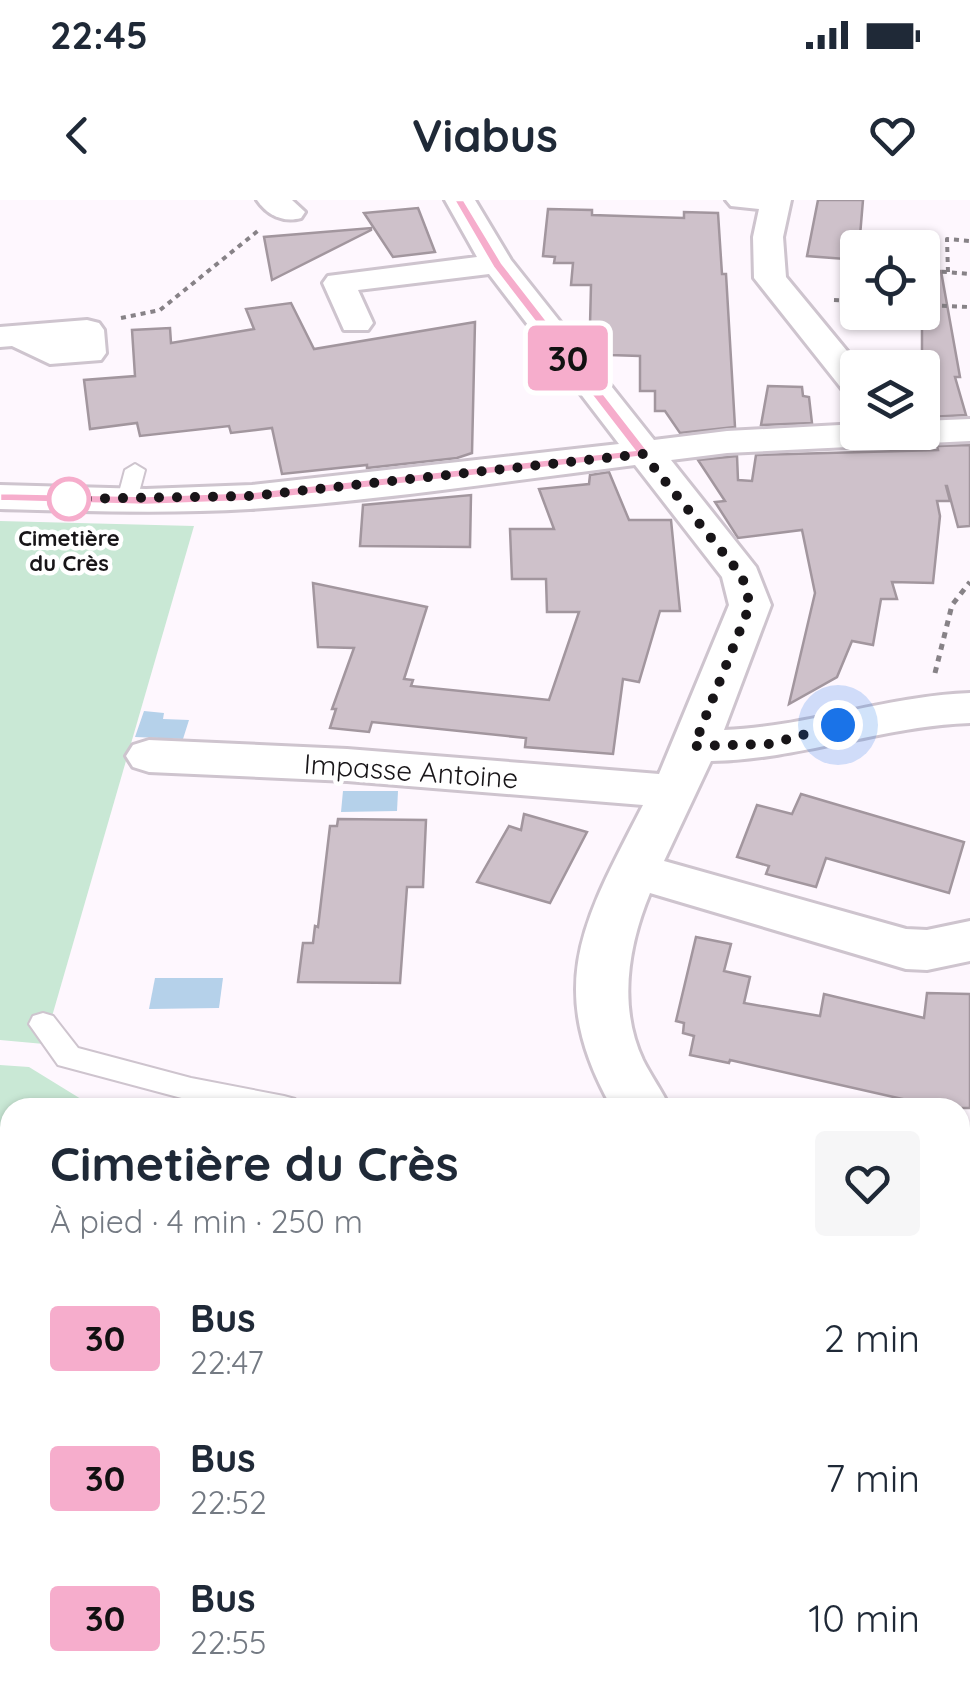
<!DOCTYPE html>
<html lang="fr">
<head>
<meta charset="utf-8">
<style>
  :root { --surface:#fff; --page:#f6f6f7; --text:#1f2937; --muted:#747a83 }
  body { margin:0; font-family:Quicksand,sans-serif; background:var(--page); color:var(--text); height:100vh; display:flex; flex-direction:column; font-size:38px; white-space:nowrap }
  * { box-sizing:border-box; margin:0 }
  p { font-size:32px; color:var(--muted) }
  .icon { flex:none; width:55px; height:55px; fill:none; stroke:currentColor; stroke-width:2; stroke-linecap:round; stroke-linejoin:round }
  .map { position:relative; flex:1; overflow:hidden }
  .sheet { position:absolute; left:0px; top:898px; width:970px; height:612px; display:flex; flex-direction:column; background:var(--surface); border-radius:30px 30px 0 0; box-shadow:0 2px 8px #0004 }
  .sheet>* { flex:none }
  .badge { padding:0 20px; border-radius:8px; font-size:35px; line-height:65px }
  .buttons { position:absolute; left:840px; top:30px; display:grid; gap:20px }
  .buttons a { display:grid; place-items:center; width:100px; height:100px; border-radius:10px; background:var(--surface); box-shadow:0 2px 8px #0004; font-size:50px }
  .you { position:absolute; width:50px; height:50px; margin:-25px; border:8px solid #fff; border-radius:50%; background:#1a73e8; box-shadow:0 0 0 15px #1a73e833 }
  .map>.badge { position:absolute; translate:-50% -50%; box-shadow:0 0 0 5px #fff }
  .round { display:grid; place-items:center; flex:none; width:105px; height:105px; border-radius:10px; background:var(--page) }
  .headline { display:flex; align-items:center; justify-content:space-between; height:170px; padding:0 50px }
  h1 { font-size:48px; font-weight:700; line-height:75px }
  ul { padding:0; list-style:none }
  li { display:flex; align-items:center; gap:30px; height:140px; padding:0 50px }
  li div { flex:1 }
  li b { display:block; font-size:38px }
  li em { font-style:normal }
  li .badge { min-width:110px; font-weight:700; text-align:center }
  .status { display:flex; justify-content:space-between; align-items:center; height:70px; padding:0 50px; background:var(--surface); direction:ltr }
  .status svg { height:28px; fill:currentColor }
  header { display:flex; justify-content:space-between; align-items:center; height:130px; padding:0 50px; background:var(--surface); font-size:45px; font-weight:700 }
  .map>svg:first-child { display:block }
</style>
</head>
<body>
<div class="status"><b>22:45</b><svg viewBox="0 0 49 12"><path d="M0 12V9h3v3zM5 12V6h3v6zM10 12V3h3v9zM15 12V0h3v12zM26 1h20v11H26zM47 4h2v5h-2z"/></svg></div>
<header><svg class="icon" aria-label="back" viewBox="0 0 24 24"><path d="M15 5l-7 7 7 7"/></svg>Viabus<svg class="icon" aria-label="heart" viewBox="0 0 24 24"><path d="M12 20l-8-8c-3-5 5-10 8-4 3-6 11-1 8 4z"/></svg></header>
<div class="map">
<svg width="970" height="1508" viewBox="0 0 970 1508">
  <rect width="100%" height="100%" fill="#fef7fe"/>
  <!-- green -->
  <g fill="#c9e8d5">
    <polygon points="0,321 194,326 44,844 0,840"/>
    <polygon points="0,865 29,867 94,907 10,908 10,1500 577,1500 581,1508 0,1508"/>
    <polygon points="960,1370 970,1370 970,1508 616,1508 612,1500 960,1500"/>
  </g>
  <!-- water -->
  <g fill="#b5d1ea">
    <polygon points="144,511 164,513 163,519 189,520 183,539 135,537"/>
    <polygon points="343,591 398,591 397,611 341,612"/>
    <polygon points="155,778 223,778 219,808 149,809"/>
  </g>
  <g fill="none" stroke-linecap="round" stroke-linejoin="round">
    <!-- river -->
    <g fill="#b5d1ea" fill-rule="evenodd">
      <rect x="0" y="1086" width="10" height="90"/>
      <polygon points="385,1500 499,1500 500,1508 386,1508"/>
    </g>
  </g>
  <!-- building -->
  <g fill="#cec1ca" stroke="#a2969e" stroke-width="2.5">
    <polygon points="818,0 863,0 858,60 807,56"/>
    <polygon points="418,8 435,52 393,57 364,13"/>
    <polygon points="548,9 592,10 592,15 684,18 684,12 718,13 722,74 726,74 735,227 680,233 665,211 655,211 655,191 640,191 640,156 610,155 610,146 598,145 599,125 590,125 591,85 571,85 573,63 554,63 555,57 543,56"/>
    <polygon points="371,28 371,30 272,80 264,37"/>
    <polygon points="941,71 960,177 955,177 966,215 929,217 922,191 922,72"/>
    <polygon points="291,103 314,149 475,122 472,253 457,258 367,268 367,265 282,274 272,228 231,233 229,226 140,236 137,223 90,229 84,180 135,176 132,130 170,128 171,143 254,129 246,109"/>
    <polygon points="768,186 802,187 803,196 809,197 812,223 761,225"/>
    <polygon points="970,245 970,326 958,327 947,286 946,286 950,301 937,301 940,316 933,383 892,382 897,399 881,399 873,445 852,441 837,477 789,504 815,393 802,330 738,338 715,302 725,301 698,260 737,256 738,280 752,281 756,255 938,250 937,246"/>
    <polygon points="609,272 629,320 671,320 680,411 660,411 639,482 623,479 613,554 525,547 526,538 372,522 369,532 330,528 336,509 332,509 354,448 318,447 313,383 427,407 404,479 413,480 411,486 549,500 579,412 547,412 546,379 512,379 510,329 554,329 539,289 589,284 590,275"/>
    <polygon points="471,295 470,347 360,346 363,305"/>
    <polygon points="801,594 964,642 949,693 826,658 816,687 766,674 769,666 737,657 757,605 792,614"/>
    <polygon points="524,614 587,632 550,703 477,682 509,626 521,630"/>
    <polygon points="338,619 426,620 423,687 407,687 400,783 298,782 303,743 313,743 315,726 318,727 330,626 337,626"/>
    <polygon points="696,737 731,744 724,771 750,777 744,803 820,816 824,794 924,818 927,793 970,794 970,908 919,908 920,903 730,860 729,863 690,855 694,836 683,833 684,823 676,821"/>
  </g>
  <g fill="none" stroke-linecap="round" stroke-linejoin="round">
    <defs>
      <g id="service">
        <polygon points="135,264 145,270 137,300 127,306 120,304 117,300 125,270"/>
        <polygon points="43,813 53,816 78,848 191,878 284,896 295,899 299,908 219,908 58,865 29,824 33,816"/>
      </g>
      <g id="minor">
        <path d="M257 0H292L305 12 301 18C283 23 267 15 257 0Z"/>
        <path d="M445 0H475L511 60 654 240 727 231 858 224V232H922V221L970 219V241L727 253 671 260 756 367 771 405 724 530C807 527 886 496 970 493V523C882 526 799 560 711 561L664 661 906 729 927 730 970 721V761L927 770 906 769 650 693C628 746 618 807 643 860 651 876 662 891 670 908H612C542 784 586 717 643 605L347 581 149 572 133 567 126 556 133 545 149 540 347 549 659 574 729 405 722 377 635 265C507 281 379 301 250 309 167 314 84 311 0 309V285L146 289 252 285 619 244 489 74 358 90 373 123 368 130H344L323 83 328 76 477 57Z"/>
        <polygon points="726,0 791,0 783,37 786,77 861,168 858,168 858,197 846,194 754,78 753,37 759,9 731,6"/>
        <polygon points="87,120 99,123 104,130 106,153 101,160 50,164 12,146 0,147 0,127"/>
        <polygon points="960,973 970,976 970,1028 960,1025"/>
        <polygon points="960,1274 970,1279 969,1359 960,1355"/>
      </g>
    </defs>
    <!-- service casing -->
    <use href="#service" stroke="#cec4ce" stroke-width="4"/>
    <!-- minor casing -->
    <use href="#minor" stroke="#cec4ce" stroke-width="6"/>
    <!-- path-far2 -->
    <g stroke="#878287" stroke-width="4" stroke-dasharray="5 5" stroke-linecap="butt">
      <polyline points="922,70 970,74"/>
      <polyline points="948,72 947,39 970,41"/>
      <polyline points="834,100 858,101"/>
      <polyline points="922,105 970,107"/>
      <polyline points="121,118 160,110 259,30"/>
    </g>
    <!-- path-far1 -->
    <polyline stroke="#878287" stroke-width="5" stroke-dasharray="6 6" stroke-linecap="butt" points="935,473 952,405 970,382"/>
    <!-- path -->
    <g stroke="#878287" stroke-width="8" stroke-dasharray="10 10" stroke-linecap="butt">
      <polyline points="0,1055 10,1055"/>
      <polyline points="0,1330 10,1331"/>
      <polyline points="308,1500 311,1508"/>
      <polyline points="580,1500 583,1508"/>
      <polyline points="668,1500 672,1508"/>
    </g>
    <!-- service -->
    <use href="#service" fill="#fff" fill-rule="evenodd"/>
    <!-- minor -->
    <use href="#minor" fill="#fff" fill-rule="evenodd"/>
  </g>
  <!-- line -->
  <polygon fill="#f6adcc" stroke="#fff" stroke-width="2.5" points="454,0 464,0 502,63 648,251 648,256 252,301 146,305 0,301 0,293 146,296 252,292 634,250 493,67"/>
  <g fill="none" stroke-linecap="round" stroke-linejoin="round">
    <!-- walk -->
    <polyline stroke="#181518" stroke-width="10" stroke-dasharray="0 18" points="69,299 252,296 643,254 742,376 750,405 694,546 770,544 838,525"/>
  </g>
  <!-- markers -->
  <circle fill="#fff" stroke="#f6adcc" stroke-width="5" cx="69" cy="299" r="20"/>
  <g text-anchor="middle" stroke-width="9" stroke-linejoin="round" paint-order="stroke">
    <!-- far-stop labels -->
    <g font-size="22" font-weight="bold" fill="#181518" stroke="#fff">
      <text x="69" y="346">Cimetière<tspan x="69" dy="25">du Crès</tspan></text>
    </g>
    <!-- street labels -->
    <g font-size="28" fill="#181518" stroke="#fff">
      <text transform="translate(411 571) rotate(4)" y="10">Impasse Antoine</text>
    </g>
  </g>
</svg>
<div class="buttons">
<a><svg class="icon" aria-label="locate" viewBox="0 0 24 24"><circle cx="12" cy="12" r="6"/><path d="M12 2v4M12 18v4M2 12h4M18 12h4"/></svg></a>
<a><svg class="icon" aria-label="layers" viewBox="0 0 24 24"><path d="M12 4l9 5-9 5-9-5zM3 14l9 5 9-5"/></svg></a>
</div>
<div class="you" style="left:838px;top:525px"></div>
<b class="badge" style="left:568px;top:158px;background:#f6adcc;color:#111">30</b>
<section class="sheet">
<div class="headline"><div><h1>Cimetière du Crès</h1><p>À pied · 4 min · 250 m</p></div><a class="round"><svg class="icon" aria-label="heart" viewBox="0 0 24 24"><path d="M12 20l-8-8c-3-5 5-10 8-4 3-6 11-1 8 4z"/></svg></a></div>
<ul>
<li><span class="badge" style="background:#f6adcc;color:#111">30</span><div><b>Bus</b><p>22:47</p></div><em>2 min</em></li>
<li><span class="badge" style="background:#f6adcc;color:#111">30</span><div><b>Bus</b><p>22:52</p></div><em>7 min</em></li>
<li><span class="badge" style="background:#f6adcc;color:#111">30</span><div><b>Bus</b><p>22:55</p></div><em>10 min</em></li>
</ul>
</section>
</div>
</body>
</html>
